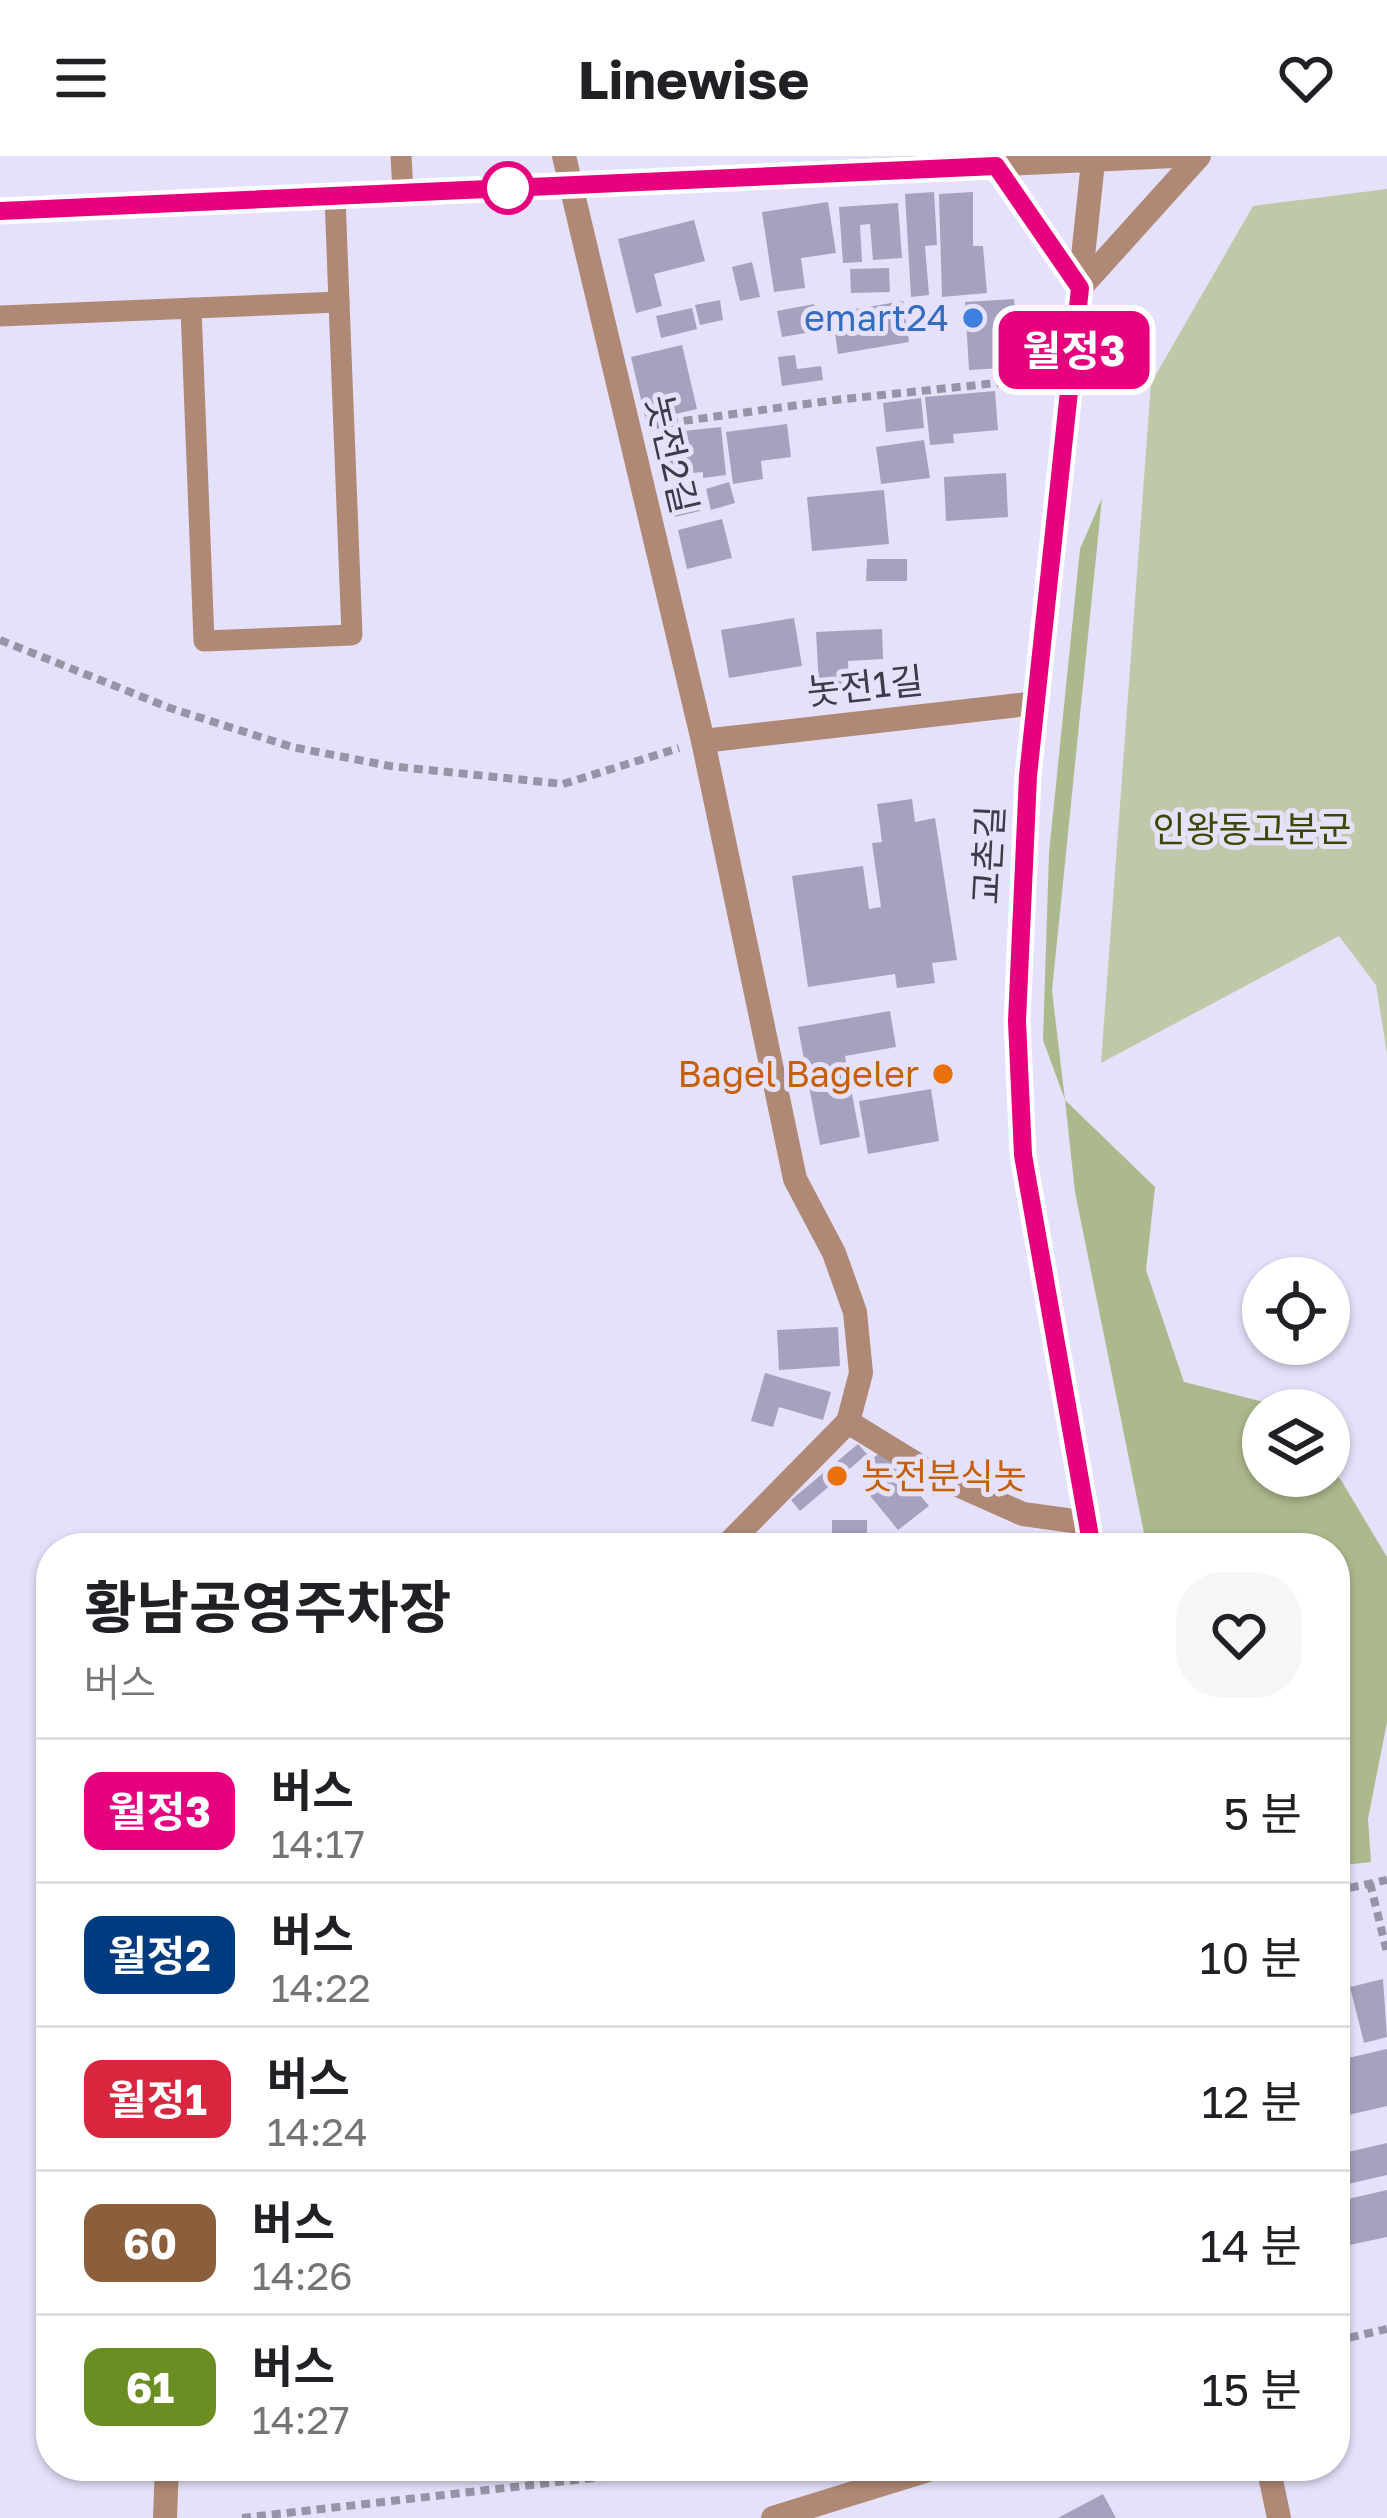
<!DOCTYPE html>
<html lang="ko">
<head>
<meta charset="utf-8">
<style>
  :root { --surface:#fff; --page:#f6f6f6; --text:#202124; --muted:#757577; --line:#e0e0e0 }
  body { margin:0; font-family:"Golos Text","Noto Sans KR",sans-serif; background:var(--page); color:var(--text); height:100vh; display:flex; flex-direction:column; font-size:45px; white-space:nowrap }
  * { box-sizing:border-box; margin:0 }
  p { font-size:39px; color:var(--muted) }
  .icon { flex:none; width:66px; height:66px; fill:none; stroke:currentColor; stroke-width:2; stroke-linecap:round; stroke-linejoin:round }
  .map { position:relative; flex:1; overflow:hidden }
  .drawer { position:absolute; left:36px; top:1377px; width:1314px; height:948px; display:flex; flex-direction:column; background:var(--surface); border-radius:48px; box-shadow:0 3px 9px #0004 }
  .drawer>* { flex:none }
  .badge { padding:0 24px; border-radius:18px; font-size:42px; line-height:78px }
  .fabs { position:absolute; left:1242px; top:1101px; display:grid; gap:24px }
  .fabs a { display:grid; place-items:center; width:108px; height:108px; border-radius:50%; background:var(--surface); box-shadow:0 3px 9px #0004; font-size:60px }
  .map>.badge { position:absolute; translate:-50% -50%; box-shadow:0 0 0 6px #fff }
  .round { display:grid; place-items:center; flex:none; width:126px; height:126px; border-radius:48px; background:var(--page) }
  .overview { display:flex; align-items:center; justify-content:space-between; height:204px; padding:0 48px }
  h1 { font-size:57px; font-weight:700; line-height:90px }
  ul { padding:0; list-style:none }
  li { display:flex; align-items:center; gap:36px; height:144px; padding:0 48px; border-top:3px solid var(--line) }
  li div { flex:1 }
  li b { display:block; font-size:45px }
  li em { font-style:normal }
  li .badge { min-width:132px; font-weight:700; text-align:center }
  header { display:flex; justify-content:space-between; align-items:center; height:156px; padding:0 48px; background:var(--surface); font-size:54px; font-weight:700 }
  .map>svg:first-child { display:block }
</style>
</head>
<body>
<header><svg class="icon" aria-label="menu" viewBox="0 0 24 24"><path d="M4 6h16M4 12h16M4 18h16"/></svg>Linewise<svg class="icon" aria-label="heart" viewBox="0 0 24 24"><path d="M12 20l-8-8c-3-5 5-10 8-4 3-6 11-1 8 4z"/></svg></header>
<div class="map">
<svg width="1387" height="2362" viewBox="0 0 1387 2362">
  <rect width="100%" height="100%" fill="#e5e1fa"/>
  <!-- green -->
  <polygon fill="#bfc9aa" points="1387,33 1387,898 1376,829 1339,780 1101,907 1151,227 1253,50"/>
  <!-- forest -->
  <polygon fill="#acb98d" points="1102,342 1052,835 1065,944 1155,1031 1146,1114 1184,1226 1268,1247 1275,1254 1263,1254 1263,1320 1329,1320 1329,1311 1341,1324 1387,1401 1387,1566 1368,1663 1371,1706 1335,1710 1335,1392 1147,1392 1075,1036 1065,944 1043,884 1049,697 1080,393"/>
  <!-- building -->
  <g fill="#a6a1be">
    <polygon points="934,36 937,89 925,90 929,139 911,141 905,38"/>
    <polygon points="973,36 973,90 983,90 987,137 942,141 939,38"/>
    <polygon points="828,46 836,97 801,102 805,132 774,136 762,56"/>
    <polygon points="898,47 902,102 873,104 870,68 860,69 862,106 843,107 839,51"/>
    <polygon points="694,64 705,105 654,118 662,150 636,157 618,83"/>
    <polygon points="752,106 760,141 740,145 732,111"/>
    <polygon points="889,112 890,136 851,137 850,113"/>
    <polygon points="1014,143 1019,211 969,214 965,146"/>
    <polygon points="720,144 723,164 700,169 695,149"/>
    <polygon points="903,145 909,186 838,198 832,157"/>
    <polygon points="814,148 818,175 782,181 777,155"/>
    <polygon points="692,152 697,173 661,182 656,160"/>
    <polygon points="682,189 697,253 646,265 631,201"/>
    <polygon points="795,199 797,213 821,210 823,224 782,230 778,201"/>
    <polygon points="995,235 998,274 953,278 954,287 930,289 925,241"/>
    <polygon points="921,242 924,272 886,276 883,247"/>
    <polygon points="787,268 791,301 761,305 763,323 733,328 726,276"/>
    <polygon points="721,271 726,319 703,322 703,316 669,319 664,277"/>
    <polygon points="924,284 930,322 881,328 876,291"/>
    <polygon points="1006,317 1008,361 946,365 944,321"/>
    <polygon points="729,326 735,347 711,354 706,333"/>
    <polygon points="693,333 700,355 675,361 669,339"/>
    <polygon points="884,334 889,388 812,395 807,341"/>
    <polygon points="722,363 732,402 687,413 678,374"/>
    <polygon points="867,403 907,403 907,425 866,425"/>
    <polygon points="794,462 802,510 729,522 721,474"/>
    <polygon points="882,473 883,503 848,505 849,528 819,529 816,476"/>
    <polygon points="912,643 915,666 935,662 957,804 932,807 935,827 897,832 895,818 808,831 792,720 863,710 869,753 881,751 872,687 882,686 877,648"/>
    <polygon points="890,855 896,891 845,900 860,981 820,989 798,871"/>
    <polygon points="931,933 939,985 868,998 859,945"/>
    <polygon points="838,1171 840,1210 779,1214 777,1174"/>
    <polygon points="765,1217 831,1236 823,1264 779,1251 773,1271 751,1265"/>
    <polygon points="858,1288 867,1298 800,1355 791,1344"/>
    <polygon points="883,1294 929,1350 898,1374 867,1336 886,1321 872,1303"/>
    <rect x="832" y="1364" width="35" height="28"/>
    <polygon points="1383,1823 1387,1881 1364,1887 1350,1831"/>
    <polygon points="1387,1893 1387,1950 1335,1962 1335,1905"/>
    <polygon points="1387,1987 1387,2019 1335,2031 1335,1999"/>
    <polygon points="1387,2034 1387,2081 1335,2092 1335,2046"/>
    <polygon points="1103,2338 1116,2362 1058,2362"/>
  </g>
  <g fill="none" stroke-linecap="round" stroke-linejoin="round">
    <!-- path -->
    <g stroke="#9794a7" stroke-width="8" stroke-dasharray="9 6" stroke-linecap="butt">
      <polyline points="654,269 835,244 1044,222"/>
      <polyline points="0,484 170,552 292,591 390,610 563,628 679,592"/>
      <polyline points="1370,1727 1387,1796"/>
      <polyline points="1335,1735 1387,1724"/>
      <polyline points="1335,2185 1387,2173"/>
      <polyline points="242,2362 602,2321 628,2310"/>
    </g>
    <!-- service -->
    <g stroke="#b08976" stroke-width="21">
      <polyline points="401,0 403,36"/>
      <polyline points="191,152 204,485 352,479 339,146"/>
      <polyline points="0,160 339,146 335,40"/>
    </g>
    <!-- minor -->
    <g stroke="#b08976" stroke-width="24">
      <polyline points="564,0 703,585 795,1023 834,1097 855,1156 861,1217 848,1266"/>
      <polyline points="996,10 1080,132 1199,0"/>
      <polyline points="703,585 1036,547"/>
      <polyline points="724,1392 848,1266 931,1317 1023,1358 1088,1367"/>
      <polyline points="165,2362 167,2310"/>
      <polyline points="773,2362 941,2310"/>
    </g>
    <!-- tertiary -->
    <g stroke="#b08976" stroke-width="24">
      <polyline points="0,55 1174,0"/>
      <polyline points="1092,1392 1023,999 1017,865 1028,620 1093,6"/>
      <polyline points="1268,2310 1279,2362"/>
    </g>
  </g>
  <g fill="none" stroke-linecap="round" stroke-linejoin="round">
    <defs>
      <polyline id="line" points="0,55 996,10 1080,132 1028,620 1017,865 1023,999 1092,1392"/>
    </defs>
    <!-- line casing -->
    <use href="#line" stroke="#fff" stroke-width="27"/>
    <!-- line -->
    <use href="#line" stroke="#e6007e" stroke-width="18"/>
  </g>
  <!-- markers -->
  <circle fill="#fff" stroke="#e6007e" stroke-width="6" cx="508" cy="32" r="24"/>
  <circle fill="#3f7fe0" stroke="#e5e1fa" stroke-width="4.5" cx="973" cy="162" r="12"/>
  <g fill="#e8710a" stroke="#e5e1fa" stroke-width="4.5">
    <circle cx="943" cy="918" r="12"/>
    <circle cx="837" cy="1320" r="12"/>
  </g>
  <g text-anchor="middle" stroke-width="10" stroke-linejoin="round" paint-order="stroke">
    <!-- shop labels -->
    <g font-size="36" fill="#366cbe" stroke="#e5e1fa" text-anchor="end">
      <text x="949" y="175">emart24</text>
    </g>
    <!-- street labels -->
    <g font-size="36" fill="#3d3b47" stroke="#e5e1fa">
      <text transform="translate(672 298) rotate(77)" y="13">놋전2길</text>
      <text transform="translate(865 530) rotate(-6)" y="13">놋전1길</text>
      <text transform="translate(988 699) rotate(-87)" y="13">교촌길</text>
    </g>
    <!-- park labels -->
    <g font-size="36" fill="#3b4900" stroke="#e5e1fa">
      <text x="1252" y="686">인왕동고분군</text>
    </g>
    <!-- food labels -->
    <g font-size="36" fill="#c56008" stroke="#e5e1fa" text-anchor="end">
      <text x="919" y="931">Bagel Bageler</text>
      <text x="861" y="1333" text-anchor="start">놋전분식놋</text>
    </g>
  </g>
</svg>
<div class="fabs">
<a><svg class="icon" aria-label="locate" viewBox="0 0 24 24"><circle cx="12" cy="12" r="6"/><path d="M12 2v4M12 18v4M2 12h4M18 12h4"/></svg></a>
<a><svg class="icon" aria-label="layers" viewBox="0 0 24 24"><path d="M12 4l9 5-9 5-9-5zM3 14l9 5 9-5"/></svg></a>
</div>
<b class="badge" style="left:1074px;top:194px;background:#e6007e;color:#fff">월정3</b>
<section class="drawer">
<div class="overview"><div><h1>황남공영주차장</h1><p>버스</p></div><a class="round"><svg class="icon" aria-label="heart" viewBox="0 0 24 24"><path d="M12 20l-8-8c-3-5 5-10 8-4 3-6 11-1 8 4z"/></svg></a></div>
<ul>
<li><span class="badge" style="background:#e6007e;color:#fff">월정3</span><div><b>버스</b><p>14:17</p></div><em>5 분</em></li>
<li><span class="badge" style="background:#003b80;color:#fff">월정2</span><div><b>버스</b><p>14:22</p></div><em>10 분</em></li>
<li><span class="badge" style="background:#d7263d;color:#fff">월정1</span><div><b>버스</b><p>14:24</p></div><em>12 분</em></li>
<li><span class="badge" style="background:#8b5e3c;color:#fff">60</span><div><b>버스</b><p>14:26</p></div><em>14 분</em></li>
<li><span class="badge" style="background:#6b8e23;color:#fff">61</span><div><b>버스</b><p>14:27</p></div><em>15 분</em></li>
</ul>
</section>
</div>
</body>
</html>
